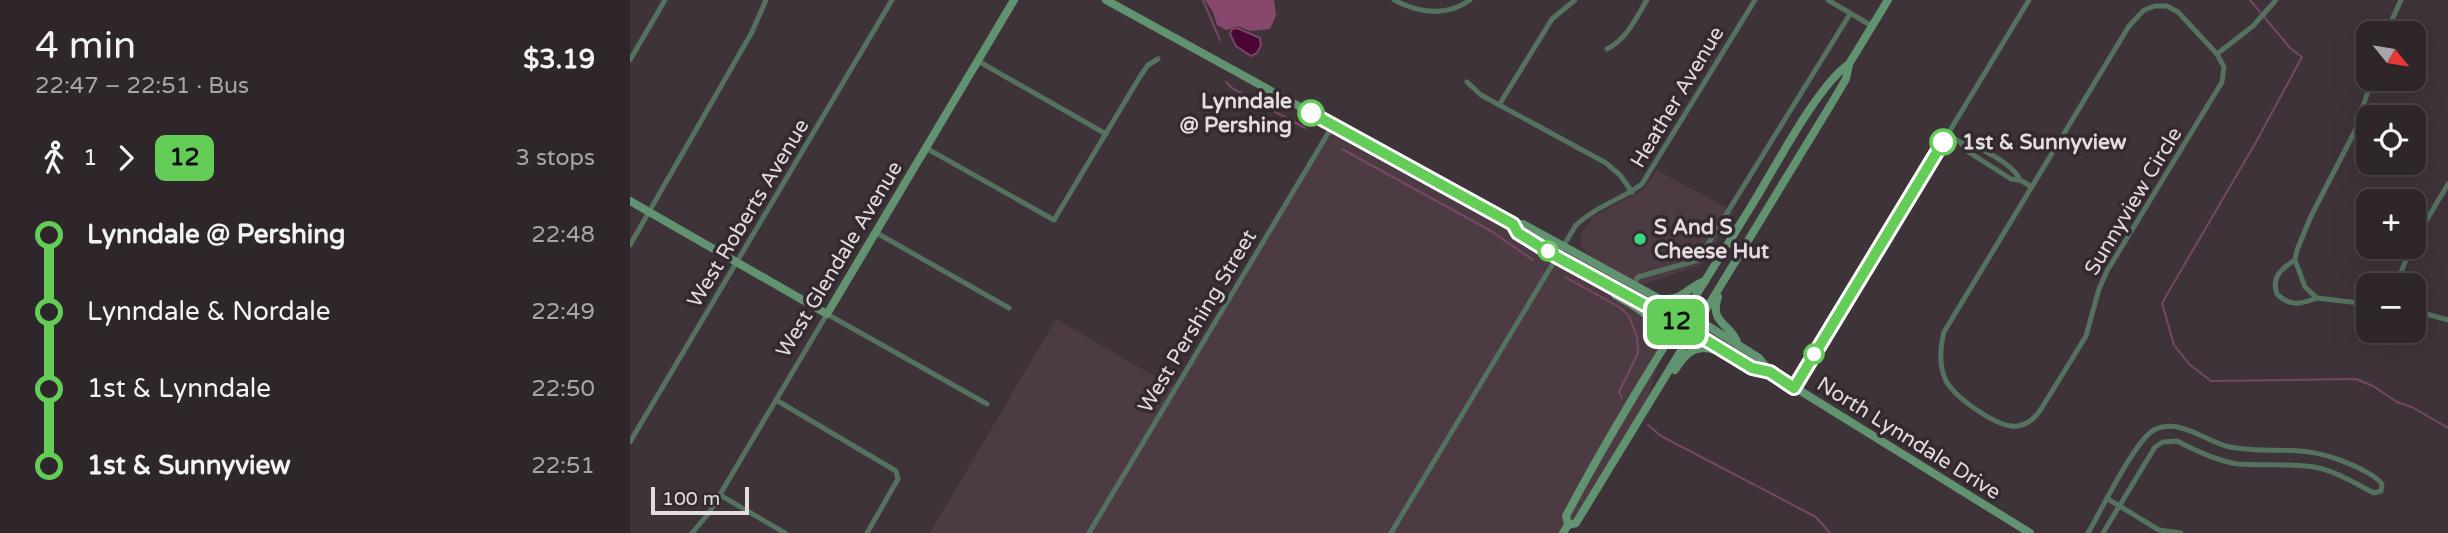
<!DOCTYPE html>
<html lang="en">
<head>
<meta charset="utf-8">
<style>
  :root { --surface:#2e262b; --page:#3a3237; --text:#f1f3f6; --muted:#a7a5a9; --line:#494347 }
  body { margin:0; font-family:"Varela Round",sans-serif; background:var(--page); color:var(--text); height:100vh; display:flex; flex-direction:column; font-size:26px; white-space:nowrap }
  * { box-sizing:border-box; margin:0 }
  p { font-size:23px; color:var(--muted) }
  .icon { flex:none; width:38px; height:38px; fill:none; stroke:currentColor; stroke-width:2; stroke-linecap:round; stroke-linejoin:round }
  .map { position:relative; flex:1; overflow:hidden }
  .drawer { display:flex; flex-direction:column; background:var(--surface); width:630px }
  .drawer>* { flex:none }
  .badge { padding:0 14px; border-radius:10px; font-size:24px; line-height:46px }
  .needle { width:46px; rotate:120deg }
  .controls { position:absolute; left:1726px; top:21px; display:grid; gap:14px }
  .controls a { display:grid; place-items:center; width:70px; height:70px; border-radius:14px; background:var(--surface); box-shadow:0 7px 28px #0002,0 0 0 2px var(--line); font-size:35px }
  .scale { position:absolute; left:21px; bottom:18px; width:98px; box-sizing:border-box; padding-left:7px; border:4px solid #e3dde0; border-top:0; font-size:19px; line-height:24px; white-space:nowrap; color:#e3dde0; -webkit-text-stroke:5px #34292f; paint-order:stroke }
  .map>.badge { position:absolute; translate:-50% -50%; box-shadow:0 0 0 4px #fff }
  .legs { display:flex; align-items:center; gap:10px; height:77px; padding:0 35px; font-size:23px }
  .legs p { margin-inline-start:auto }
  .overview { display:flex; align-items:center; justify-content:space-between; height:119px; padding:0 35px }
  h1 { font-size:38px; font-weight:600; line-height:52px }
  ul { padding:0 35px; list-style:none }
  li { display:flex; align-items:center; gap:24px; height:77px; font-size:26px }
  li i { display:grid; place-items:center; width:10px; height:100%; margin:0 9px; background:currentColor }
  li i::after { content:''; width:18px; height:18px; margin:-9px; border:5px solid; border-radius:50%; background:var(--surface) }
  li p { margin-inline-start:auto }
  li:first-child i { background:linear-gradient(#0000 50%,currentColor 0) }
  li:last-child i { background:linear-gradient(currentColor 50%,#0000 0) }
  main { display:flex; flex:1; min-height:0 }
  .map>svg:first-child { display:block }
</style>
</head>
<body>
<main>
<section class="drawer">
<div class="overview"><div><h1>4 min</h1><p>22:47 – 22:51 · Bus</p></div><b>$3.19</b></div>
<div class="legs"><svg class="icon" aria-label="walk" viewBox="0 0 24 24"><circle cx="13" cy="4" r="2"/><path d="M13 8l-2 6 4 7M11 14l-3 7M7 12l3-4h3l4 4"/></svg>1<svg class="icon" aria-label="forward" viewBox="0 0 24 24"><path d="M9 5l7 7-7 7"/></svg><b class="badge" style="background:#63cd58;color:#111">12</b><p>3 stops</p></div>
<ul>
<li><i style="color:#63cd58"></i><b>Lynndale @ Pershing</b><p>22:48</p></li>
<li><i style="color:#63cd58"></i><span>Lynndale &amp; Nordale</span><p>22:49</p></li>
<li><i style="color:#63cd58"></i><span>1st &amp; Lynndale</span><p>22:50</p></li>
<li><i style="color:#63cd58"></i><b>1st &amp; Sunnyview</b><p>22:51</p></li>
</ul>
</section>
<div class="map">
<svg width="1818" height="533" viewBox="0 0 1818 533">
  <rect width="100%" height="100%" fill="#3e3339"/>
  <!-- built -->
  <g fill="#4c3b43">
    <polygon points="703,125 883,224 888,233 983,286 1022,320 1032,351 1015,409 946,523 933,533 300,533 426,319 545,388"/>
    <polygon points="1027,170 1104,212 1073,264 1012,285 959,256 951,245 950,239 952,233 963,217 1014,189"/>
  </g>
  <!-- green -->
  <polygon fill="#88476c" points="575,0 644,0 646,15 640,29 620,31 608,26 596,30 587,25 583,12"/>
  <!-- water -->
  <polygon fill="#4a0533" stroke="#784667" stroke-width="2" points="607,28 630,38 631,45 627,53 621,56 606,46 600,34 602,29"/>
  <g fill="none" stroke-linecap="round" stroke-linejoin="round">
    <!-- stream -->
    <g stroke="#784667" stroke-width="2">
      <polyline points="573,0 590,40"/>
      <polyline points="1620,0 1661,49 1672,57 1626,142 1532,303 1544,345 1560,365 1581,381 1726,379 1743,386 1767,402 1782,407 1818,428"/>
      <polyline points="596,82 602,88 675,128"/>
      <polyline points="712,149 861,231 903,260"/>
      <polyline points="935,277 991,308 999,316 1007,337 1008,353 989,392 992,398"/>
      <polyline points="1018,425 1031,436 1186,517 1200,533"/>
    </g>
    <!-- street -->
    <g stroke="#54725d" stroke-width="5">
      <path d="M764 0C789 13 816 17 840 0"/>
      <polyline points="1198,0 1242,26"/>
      <path d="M1525 6H1537L1548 12 1587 54 1594 67 1592 82 1477 271 1469 289 1456 336 1413 406C1407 416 1400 424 1388 426 1368 429 1326 398 1316 381 1309 366 1310 348 1314 332L1499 26 1514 10Z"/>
      <polyline points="1756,33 1771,0"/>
      <path d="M977 49C997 39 1006 18 1017 0"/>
      <polyline points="1587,54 1623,26 1646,0"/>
      <polyline points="0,60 35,0"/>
      <polyline points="348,61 476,134"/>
      <polyline points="837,82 851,95 976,163 990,175 1002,192"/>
      <polyline points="869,105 922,19 945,0"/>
      <polyline points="1317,134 1330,142 1337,151 1381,179 1390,180 1402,187"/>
      <path d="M1330 142C1348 145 1383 164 1390 180"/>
      <polyline points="296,148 424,220 511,75 518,65 528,59"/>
      <polyline points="245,232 379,308"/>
      <polyline points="1783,243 1818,184"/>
      <polyline points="0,245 122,32 136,0"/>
      <path d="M1665 260C1651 269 1641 277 1647 294 1660 307 1671 304 1687 298"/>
      <polyline points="1004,284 1008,277 1068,260 1220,14"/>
      <polyline points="1766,285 1781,247"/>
      <polyline points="1738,304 1687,298 1675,287 1665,260 1667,250 1681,216 1725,131 1742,79"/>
      <polyline points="1783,310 1818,320"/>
      <polyline points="1164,388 1399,0"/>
      <polyline points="146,400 266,471 268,479 237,533"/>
      <polyline points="0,442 262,0"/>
      <polyline points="90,495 155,533"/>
      <polyline points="1478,499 1529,530 1551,533"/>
      <polyline points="62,533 79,513 197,314 357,404"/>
      <polyline points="459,533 703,125"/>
      <path d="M761 533 946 225C966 206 991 200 1012 184L1125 0"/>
      <path d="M1458 533C1471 511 1505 440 1524 430 1549 417 1576 442 1600 447 1623 452 1646 449 1669 451 1690 452 1712 460 1731 469 1738 473 1747 477 1752 484L1751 491 1744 493C1724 483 1706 471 1684 467 1659 463 1633 466 1608 464 1587 461 1566 451 1547 441L1533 442 1525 447 1473 533"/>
    </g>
    <!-- secondary -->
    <g stroke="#629371" stroke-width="8">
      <polyline points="476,0 883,224 893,224 1070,321 1129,358 1140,372"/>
      <polyline points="0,201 197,314 384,0"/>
      <polyline points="883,224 888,233 927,257 1048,323 1122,368 1140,372 1400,533"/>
      <path d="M983 286 985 295C1008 308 1032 319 1033 348"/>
      <path d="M1088 297C1078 324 1103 324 1108 345"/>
      <path d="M1035 299C1053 300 1059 286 1075 281"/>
      <path d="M1045 370C1055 354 1065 343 1085 350"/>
      <path d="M938 525 936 516C994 406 1063 302 1128 195 1148 162 1189 84 1219 64"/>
      <polyline points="933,533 938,525 946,523 1203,101 1216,79 1219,64 1258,0"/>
    </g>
  </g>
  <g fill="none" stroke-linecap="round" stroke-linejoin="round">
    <defs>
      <polyline id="line-1" points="681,113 883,224 888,233 927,257 1048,323 1122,368 1140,372 1164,388 1313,142"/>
    </defs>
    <!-- line-1 casing -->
    <use href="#line-1" stroke="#fff" stroke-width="16"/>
    <!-- line-1 -->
    <use href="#line-1" stroke="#63cd58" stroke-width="10"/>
  </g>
  <!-- markers -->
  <g fill="#fff" stroke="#63cd58" stroke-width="3.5">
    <circle cx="681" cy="113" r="12"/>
    <circle cx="1313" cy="142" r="12"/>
    <circle cx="918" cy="251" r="9"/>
    <circle cx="1184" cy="354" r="9"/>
  </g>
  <circle fill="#3ad77f" stroke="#34292f" stroke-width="2.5" cx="1010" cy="239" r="7"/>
  <g text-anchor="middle" stroke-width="7" stroke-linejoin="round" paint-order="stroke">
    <!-- street labels -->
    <g font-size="21" fill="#e3dde0" stroke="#34292f">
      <text transform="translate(1047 97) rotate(-59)" y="7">Heather Avenue</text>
      <text transform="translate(1503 201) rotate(-59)" y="7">Sunnyview Circle</text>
      <text transform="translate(118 213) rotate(-59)" y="7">West Roberts Avenue</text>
      <text transform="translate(209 259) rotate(-59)" y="7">West Glendale Avenue</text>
      <text transform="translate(567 321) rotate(-59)" y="7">West Pershing Street</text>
      <text transform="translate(1279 438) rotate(32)" y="7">North Lynndale Drive</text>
    </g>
    <!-- stop labels -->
    <g font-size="21" font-weight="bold" fill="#e3dde0" stroke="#34292f" text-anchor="end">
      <text x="662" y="108">Lynndale<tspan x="662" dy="24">@ Pershing</tspan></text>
      <text x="1332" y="149" text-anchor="start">1st &amp; Sunnyview</text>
    </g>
    <!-- poi labels -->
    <g font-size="21" font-weight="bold" fill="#e3dde0" stroke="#34292f" text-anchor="start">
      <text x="1024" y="234">S And S<tspan x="1024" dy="24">Cheese Hut</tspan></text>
    </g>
  </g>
</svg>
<div class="controls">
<a><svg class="needle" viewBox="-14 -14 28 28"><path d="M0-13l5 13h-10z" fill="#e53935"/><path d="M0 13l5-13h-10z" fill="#a7a5a9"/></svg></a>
<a><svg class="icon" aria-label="locate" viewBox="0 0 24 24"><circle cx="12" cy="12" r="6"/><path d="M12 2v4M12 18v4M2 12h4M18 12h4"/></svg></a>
<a>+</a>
<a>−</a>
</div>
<div class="scale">100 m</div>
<b class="badge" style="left:1046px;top:322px;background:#63cd58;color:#111">12</b>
</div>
</main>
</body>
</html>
